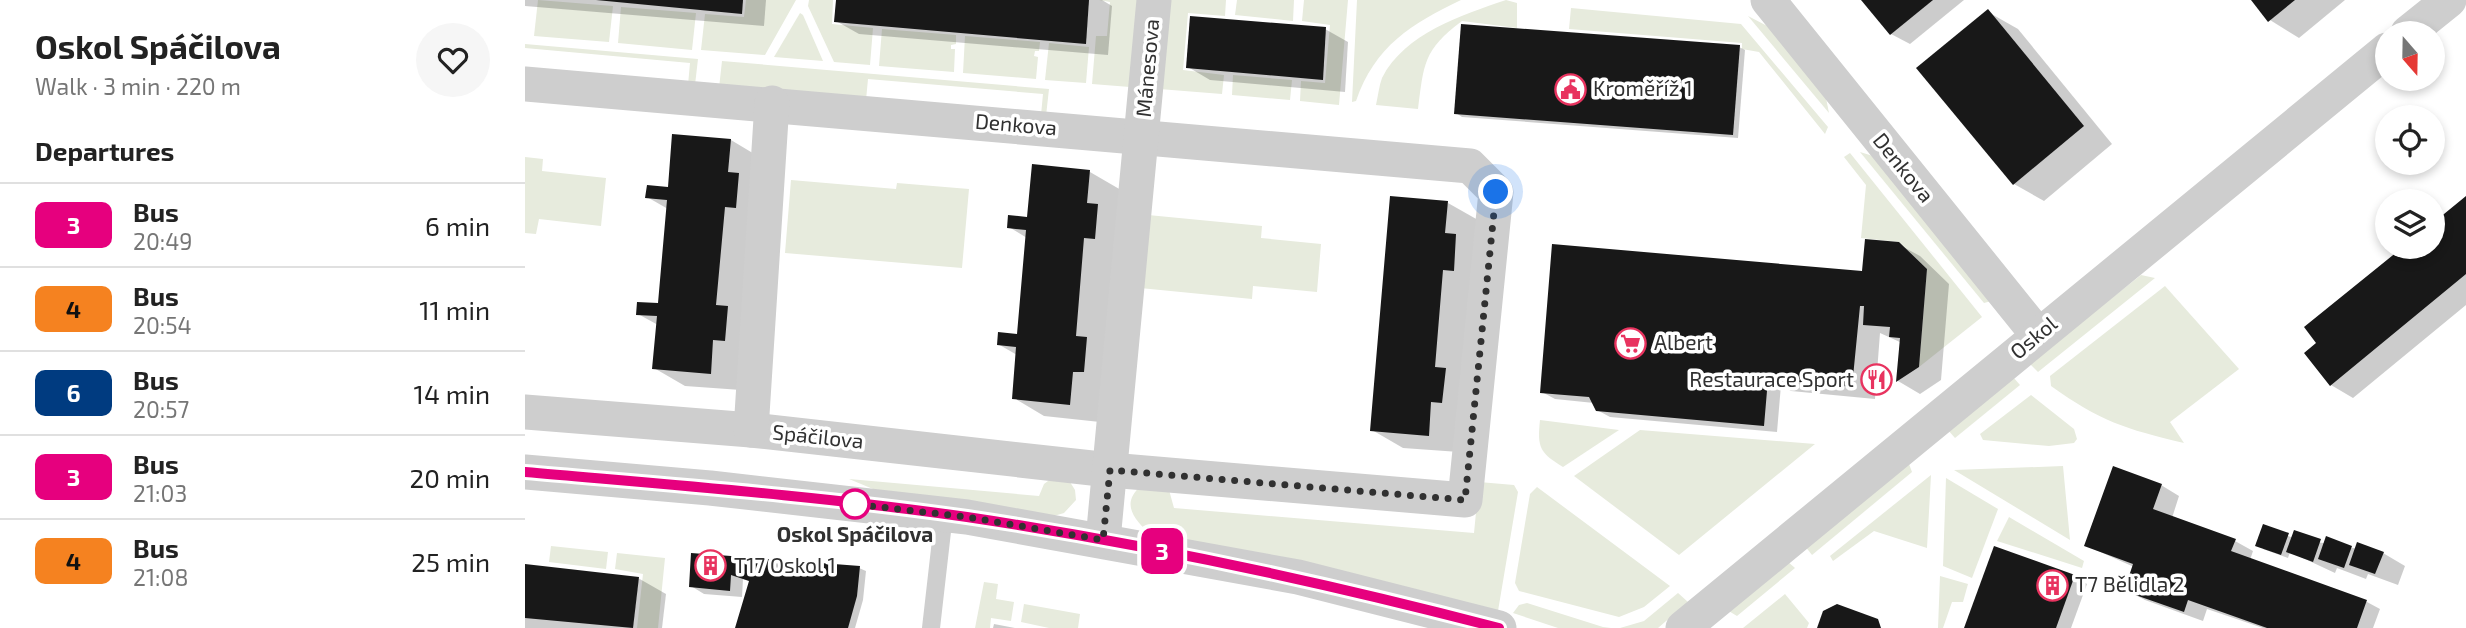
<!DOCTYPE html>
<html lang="en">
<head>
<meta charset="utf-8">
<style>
  :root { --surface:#fff; --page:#f6f6f6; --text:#222; --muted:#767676; --line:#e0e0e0 }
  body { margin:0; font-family:"Exo 2",sans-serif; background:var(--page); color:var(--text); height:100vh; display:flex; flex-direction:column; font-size:26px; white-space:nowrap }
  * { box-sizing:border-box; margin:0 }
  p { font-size:23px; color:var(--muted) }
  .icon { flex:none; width:38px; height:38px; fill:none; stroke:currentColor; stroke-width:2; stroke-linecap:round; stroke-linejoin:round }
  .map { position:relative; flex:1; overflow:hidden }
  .panel { display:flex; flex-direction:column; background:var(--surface); width:525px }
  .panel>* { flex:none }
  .badge { padding:0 14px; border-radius:10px; font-size:24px; line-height:46px }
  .needle { width:46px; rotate:160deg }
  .tools { position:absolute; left:1850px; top:21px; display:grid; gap:14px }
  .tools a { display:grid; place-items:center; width:70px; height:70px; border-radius:50%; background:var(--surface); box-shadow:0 4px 10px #0003; font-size:35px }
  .you { position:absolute; width:35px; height:35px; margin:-18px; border:5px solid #fff; border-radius:50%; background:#1a73e8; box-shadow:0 0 0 10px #1a73e833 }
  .map>.badge { position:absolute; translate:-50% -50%; box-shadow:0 0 0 4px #fff }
  h2 { padding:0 35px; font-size:26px; line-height:63px }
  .round { display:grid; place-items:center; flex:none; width:74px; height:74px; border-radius:37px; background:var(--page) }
  .summary { display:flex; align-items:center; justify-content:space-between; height:119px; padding:0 35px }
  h1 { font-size:33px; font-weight:700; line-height:52px }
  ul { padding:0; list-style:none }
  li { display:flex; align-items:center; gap:21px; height:84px; padding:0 35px; border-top:2px solid var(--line) }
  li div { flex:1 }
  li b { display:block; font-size:26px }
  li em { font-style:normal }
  li .badge { min-width:77px; font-weight:700; text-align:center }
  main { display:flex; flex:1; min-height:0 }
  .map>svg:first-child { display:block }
</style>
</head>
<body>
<main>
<section class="panel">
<div class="summary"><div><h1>Oskol Spáčilova</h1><p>Walk · 3 min · 220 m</p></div><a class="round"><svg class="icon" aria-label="heart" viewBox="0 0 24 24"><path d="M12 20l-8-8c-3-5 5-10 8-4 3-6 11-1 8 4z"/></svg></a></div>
<h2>Departures</h2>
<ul>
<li><span class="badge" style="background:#e6007e;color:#fff">3</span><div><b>Bus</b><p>20:49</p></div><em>6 min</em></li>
<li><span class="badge" style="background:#f58220;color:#111">4</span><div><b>Bus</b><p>20:54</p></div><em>11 min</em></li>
<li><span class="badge" style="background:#003b80;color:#fff">6</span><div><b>Bus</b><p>20:57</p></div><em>14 min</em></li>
<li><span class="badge" style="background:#e6007e;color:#fff">3</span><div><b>Bus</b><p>21:03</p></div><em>20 min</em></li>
<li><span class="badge" style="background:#f58220;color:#111">4</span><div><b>Bus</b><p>21:08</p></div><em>25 min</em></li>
</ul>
</section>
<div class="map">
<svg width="1941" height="628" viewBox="0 0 1941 628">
  <rect width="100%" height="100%" fill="#fff"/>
  <!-- green -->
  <g fill="#e7ebdd">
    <polygon points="13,0 88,6 84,42 9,36"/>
    <polygon points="221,0 271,0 240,55 176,50 180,14 219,17"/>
    <polygon points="284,0 308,0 307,24 348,28 345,65 309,62 283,6"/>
    <polygon points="574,0 613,0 605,87 567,84 571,36 582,36 585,2"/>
    <polygon points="640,0 701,0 700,16 663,13 658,70 699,75 697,94 634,89"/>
    <polygon points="712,0 769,0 768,21 710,15"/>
    <polygon points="779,0 823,0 814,105 775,101 776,81 800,83 805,25 777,21"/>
    <path d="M832 0H936C886 24 850 46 831 101L827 102Z"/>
    <path d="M981 0 992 3V28L937 21C898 50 899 64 893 109L851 105C853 96 854 86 857 78 880 33 937 15 981 0Z"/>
    <polygon points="96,7 171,13 167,50 93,43"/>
    <polygon points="1046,8 1216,24 1303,127 1300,134 1234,52 1217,49 1217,43 1044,29"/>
    <polygon points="275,13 278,15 298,61 249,57"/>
    <polygon points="1223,16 1248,29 1300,93 1304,113"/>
    <polygon points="357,29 431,35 431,44 426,45 426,49 430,49 429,72 354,66"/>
    <polygon points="440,36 515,42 514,51 510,51 509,56 513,57 511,79 438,73"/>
    <polygon points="524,43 564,47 561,83 520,80"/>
    <polygon points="0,44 173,59 170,85 163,85 165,63 0,48"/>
    <polygon points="197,61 524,89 521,116 516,115 518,94 343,79 341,100 194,88"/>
    <polygon points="708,75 767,80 765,100 707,95"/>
    <polygon points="1335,152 1348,156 1470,300 1459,303"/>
    <polygon points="1325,153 1457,317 1394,367 1402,269 1374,242 1336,238 1341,185 1319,157"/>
    <polygon points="0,157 18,159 17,171 81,178 76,226 14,219 11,234 0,233"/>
    <polygon points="266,180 371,189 372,183 444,189 437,268 260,253"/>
    <polygon points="623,215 737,226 736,238 796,244 792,292 728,286 727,299 615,288"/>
    <polygon points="1616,275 1630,278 1513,372 1504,363"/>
    <path d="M1640 286 1714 369 1645 422 1659 443C1600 429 1575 421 1526 386L1525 376Z"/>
    <polygon points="1488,377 1495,385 1430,438 1423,430"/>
    <polygon points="1506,395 1549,429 1552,439 1549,443 1524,446 1458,440 1455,434"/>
    <path d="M1015 420 1094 430 1038 467C1015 453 1012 448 1015 420Z"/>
    <polygon points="1115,430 1290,444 1154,555 1049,476"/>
    <polygon points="1384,464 1387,472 1287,555 1280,546"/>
    <polygon points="1538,466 1545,540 1429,470"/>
    <polygon points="1406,475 1402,548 1349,531 1308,561 1305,556"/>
    <polygon points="527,478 545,482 550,490 551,500 539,513 522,518 360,494 324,479 514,496 519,484"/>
    <polygon points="1421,478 1473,509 1447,578 1418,566"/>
    <path d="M954 482 989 485 993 492 973 611 627 536C610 520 594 504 617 485L644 490 649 508 949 533Z"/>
    <polygon points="1012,487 1145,586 1119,607 1094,617 994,591 990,583 1005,494"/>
    <polygon points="1484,517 1559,561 1557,568 1472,541"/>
    <polygon points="26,546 83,552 81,569 24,562"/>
    <polygon points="92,553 140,558 133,628 112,628 118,574 90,569"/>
    <polygon points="1262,561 1270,568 1212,616 1202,610"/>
    <polygon points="1415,576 1443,584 1438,602 1427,602 1418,628 1413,628"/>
    <polygon points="459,582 473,584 471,599 489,602 486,621 466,618 465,628 450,628"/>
    <polygon points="1153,593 1163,602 1133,628 1095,628 1119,621"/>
    <polygon points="1260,594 1284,623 1282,628 1218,628"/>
    <polygon points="1002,603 1078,627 1086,628 1033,628 988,613 994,605"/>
    <polygon points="499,604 555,614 553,628 524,628 496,622"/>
  </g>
  <!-- shadow -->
  <g fill="#0003">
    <polygon points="0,0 241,0 239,26 0,6"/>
    <polygon points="313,0 577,0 587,6 583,55 334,34 311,21"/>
    <polygon points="1338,0 1439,0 1385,44 1366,34"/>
    <polygon points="1728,0 1820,0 1774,38 1745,20"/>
    <polygon points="1463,12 1493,29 1587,144 1519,201 1489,184"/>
    <polygon points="800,29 823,42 820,92 685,80 663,67"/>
    <polygon points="1214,47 1220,50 1213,138 937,117 931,113"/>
    <polygon points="206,140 236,158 216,390 160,386 129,368 133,325 113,314 135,305 143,209 122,197 144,189"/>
    <polygon points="565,172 596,190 575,422 519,416 489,398 492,355 473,344 494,335 502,238 484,227 504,219"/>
    <polygon points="1941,198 1941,305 1828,398 1806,385 1794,343 1781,328 1881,247 1908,247 1908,225"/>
    <polygon points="923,203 953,220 934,452 878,448 847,430"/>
    <polygon points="1371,243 1395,256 1424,284 1416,380 1395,394 1373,381 1377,343 1355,333 1350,399 1266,391 1256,385 1252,432 1085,417 1072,410 1069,403 1030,399 1017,392 1338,273"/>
    <polygon points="1636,485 1654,496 1647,518 1710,541 1728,551 1725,560 1842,602 1855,609 1848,628 1738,628 1682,609 1678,621 1620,600 1601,590 1609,567 1562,546"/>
    <polygon points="1739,526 1768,538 1858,553 1880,566 1873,585 1843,574 1841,579 1812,568 1810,573 1765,552 1763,558 1738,549"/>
    <polygon points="168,555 334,568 341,571 338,600 330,628 212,628 226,581 218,579 217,597 179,594 166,586"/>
    <polygon points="0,566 113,578 141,594 137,628 0,628"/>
    <polygon points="1549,576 1562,584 1546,628 1441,628"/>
    <polygon points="469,624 490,628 468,628"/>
  </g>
  <!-- building -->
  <g fill="#181818">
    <polygon points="71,0 218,0 217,14"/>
    <polygon points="311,0 564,0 561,44 309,22"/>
    <polygon points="1336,0 1408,0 1365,35"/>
    <polygon points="1726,0 1770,0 1743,22"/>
    <polygon points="1463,9 1559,126 1488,185 1391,68"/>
    <polygon points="665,16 801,27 798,80 661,68"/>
    <polygon points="936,24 1215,45 1208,135 929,114"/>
    <polygon points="147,134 206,139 203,172 214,173 211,208 200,207 191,305 203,306 200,341 188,340 186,374 127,369 132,316 111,315 112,302 133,303 142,200 120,198 122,185 143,187"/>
    <polygon points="507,164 565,170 562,203 573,204 570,239 559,238 551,336 562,337 559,372 548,372 545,405 487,399 491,347 472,345 473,332 492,334 501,230 482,228 483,215 502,217"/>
    <polygon points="865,196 923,201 920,233 931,234 929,271 918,270 910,367 921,368 917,403 906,402 904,436 845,431"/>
    <polygon points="1941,196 1941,274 1805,386 1779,353 1791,343 1779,327 1878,247 1908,247 1908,223"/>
    <polygon points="1340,239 1374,242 1402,269 1394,367 1371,382 1375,338 1364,337 1365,327 1338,325 1339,306 1335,306 1327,387 1243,379 1239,426 1071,411 1064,397 1015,393 1027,244 1337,271"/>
    <polygon points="1588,466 1637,484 1628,509 1711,539 1706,551 1842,600 1832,628 1742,628 1663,600 1659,612 1599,591 1608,564 1559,546"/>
    <polygon points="1738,524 1764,533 1756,555 1730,546"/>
    <polygon points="1769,530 1796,539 1788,562 1761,552"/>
    <polygon points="1801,536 1827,546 1819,568 1793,559"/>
    <polygon points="1832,542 1859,552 1850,574 1824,565"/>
    <polygon points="1469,546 1550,575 1531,628 1439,628"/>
    <polygon points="166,553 335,566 332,596 323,628 210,628 224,581 206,575 205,591 164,587"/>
    <polygon points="0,564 114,577 108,628 0,618"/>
    <polygon points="1312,604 1353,619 1356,628 1292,628 1298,611"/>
  </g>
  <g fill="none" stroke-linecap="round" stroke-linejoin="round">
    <!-- service -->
    <polyline stroke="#cecece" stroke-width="18" points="406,628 419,514"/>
    <!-- minor -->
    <g stroke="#cecece" stroke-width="35">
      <polyline points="1243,0 1513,335"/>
      <polyline points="1883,33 1924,0"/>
      <polyline points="0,84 945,166 971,192 940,500 585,470 226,430 0,412"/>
      <polyline points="226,430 247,103"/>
      <polyline points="0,472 185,488 442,517 773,577 974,628"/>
      <polyline points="578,540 629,0"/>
      <polyline points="1158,628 1862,50"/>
    </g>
  </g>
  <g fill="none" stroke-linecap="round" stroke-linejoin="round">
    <defs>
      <path id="line" d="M0 472C147 485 295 496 442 517 622 544 798 582 974 628"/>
    </defs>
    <!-- line casing -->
    <use href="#line" stroke="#fff" stroke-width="16"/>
    <!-- line -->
    <use href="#line" stroke="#e6007e" stroke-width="10"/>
    <!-- walk -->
    <polyline stroke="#313131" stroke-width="7" stroke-dasharray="0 12.6" points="330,504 320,503 442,517 578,540 585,470 940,500 971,192"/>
  </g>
  <!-- icons -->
  <defs>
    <symbol id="civic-ring" viewBox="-11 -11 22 22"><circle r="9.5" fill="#fff" stroke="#e8335f" stroke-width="1.5"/><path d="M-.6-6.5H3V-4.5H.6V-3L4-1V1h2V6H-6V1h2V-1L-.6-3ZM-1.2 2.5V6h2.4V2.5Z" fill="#e8335f"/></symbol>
    <symbol id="supermarket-ring" viewBox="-11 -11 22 22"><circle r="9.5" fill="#fff" stroke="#e8335f" stroke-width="1.5"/><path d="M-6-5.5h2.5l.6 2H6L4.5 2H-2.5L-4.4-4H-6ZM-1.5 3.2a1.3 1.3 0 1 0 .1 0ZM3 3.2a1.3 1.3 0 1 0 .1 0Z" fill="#e8335f"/></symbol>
    <symbol id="restaurant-ring" viewBox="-11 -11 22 22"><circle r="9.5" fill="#fff" stroke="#e8335f" stroke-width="1.5"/><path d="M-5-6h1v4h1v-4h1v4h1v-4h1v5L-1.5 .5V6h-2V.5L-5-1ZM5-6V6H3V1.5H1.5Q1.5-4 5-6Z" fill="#e8335f"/></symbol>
    <symbol id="building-ring" viewBox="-11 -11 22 22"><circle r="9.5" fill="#fff" stroke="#e8335f" stroke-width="1.5"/><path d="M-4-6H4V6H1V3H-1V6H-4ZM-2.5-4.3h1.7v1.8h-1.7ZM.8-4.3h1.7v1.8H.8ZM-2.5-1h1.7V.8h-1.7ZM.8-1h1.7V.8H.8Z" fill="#e8335f"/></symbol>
  </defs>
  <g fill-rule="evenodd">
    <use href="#civic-ring" x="1028" y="72" width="35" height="35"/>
    <use href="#supermarket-ring" x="1088" y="326" width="35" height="35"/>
    <use href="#restaurant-ring" x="1334" y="362" width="35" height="35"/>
    <use href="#building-ring" x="168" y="548" width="35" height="35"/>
    <use href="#building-ring" x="1510" y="568" width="35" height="35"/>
  </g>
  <!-- markers -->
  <circle fill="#fff" stroke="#e6007e" stroke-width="3.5" cx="330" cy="504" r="14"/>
  <g text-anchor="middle" stroke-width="7" stroke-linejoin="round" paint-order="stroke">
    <!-- street labels -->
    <g font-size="21" fill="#313131" stroke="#fff">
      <text transform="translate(623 68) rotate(-85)" y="7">Mánesova</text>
      <text transform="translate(491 125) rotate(5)" y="7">Denkova</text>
      <text transform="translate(1378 168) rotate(51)" y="7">Denkova</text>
      <text transform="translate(1509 338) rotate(-40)" y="7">Oskol</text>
      <text transform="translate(293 437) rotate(6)" y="7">Spáčilova</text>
    </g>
    <!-- poi labels -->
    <g font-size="21" fill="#313131" stroke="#fff" text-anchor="start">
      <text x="1068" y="96">Kroměříž 1</text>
      <text x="1129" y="350">Albert</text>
      <text x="1329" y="387" text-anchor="end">Restaurace Sport</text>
      <text x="209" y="573">T17 Oskol 1</text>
      <text x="1550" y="592">T7 Bělidla 2</text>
    </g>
    <!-- stop labels -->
    <g font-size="21" font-weight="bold" fill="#313131" stroke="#fff">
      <text x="330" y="542">Oskol Spáčilova</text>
    </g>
  </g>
</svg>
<div class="tools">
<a><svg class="needle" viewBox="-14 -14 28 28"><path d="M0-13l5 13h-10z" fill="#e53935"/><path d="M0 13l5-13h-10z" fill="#767676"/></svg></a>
<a><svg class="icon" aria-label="locate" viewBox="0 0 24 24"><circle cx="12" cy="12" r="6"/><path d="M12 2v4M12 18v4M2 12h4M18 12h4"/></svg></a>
<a><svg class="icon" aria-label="layers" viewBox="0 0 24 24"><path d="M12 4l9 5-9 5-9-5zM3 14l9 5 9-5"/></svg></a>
</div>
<div class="you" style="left:971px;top:192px"></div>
<b class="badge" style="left:637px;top:551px;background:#e6007e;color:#fff">3</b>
</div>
</main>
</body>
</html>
